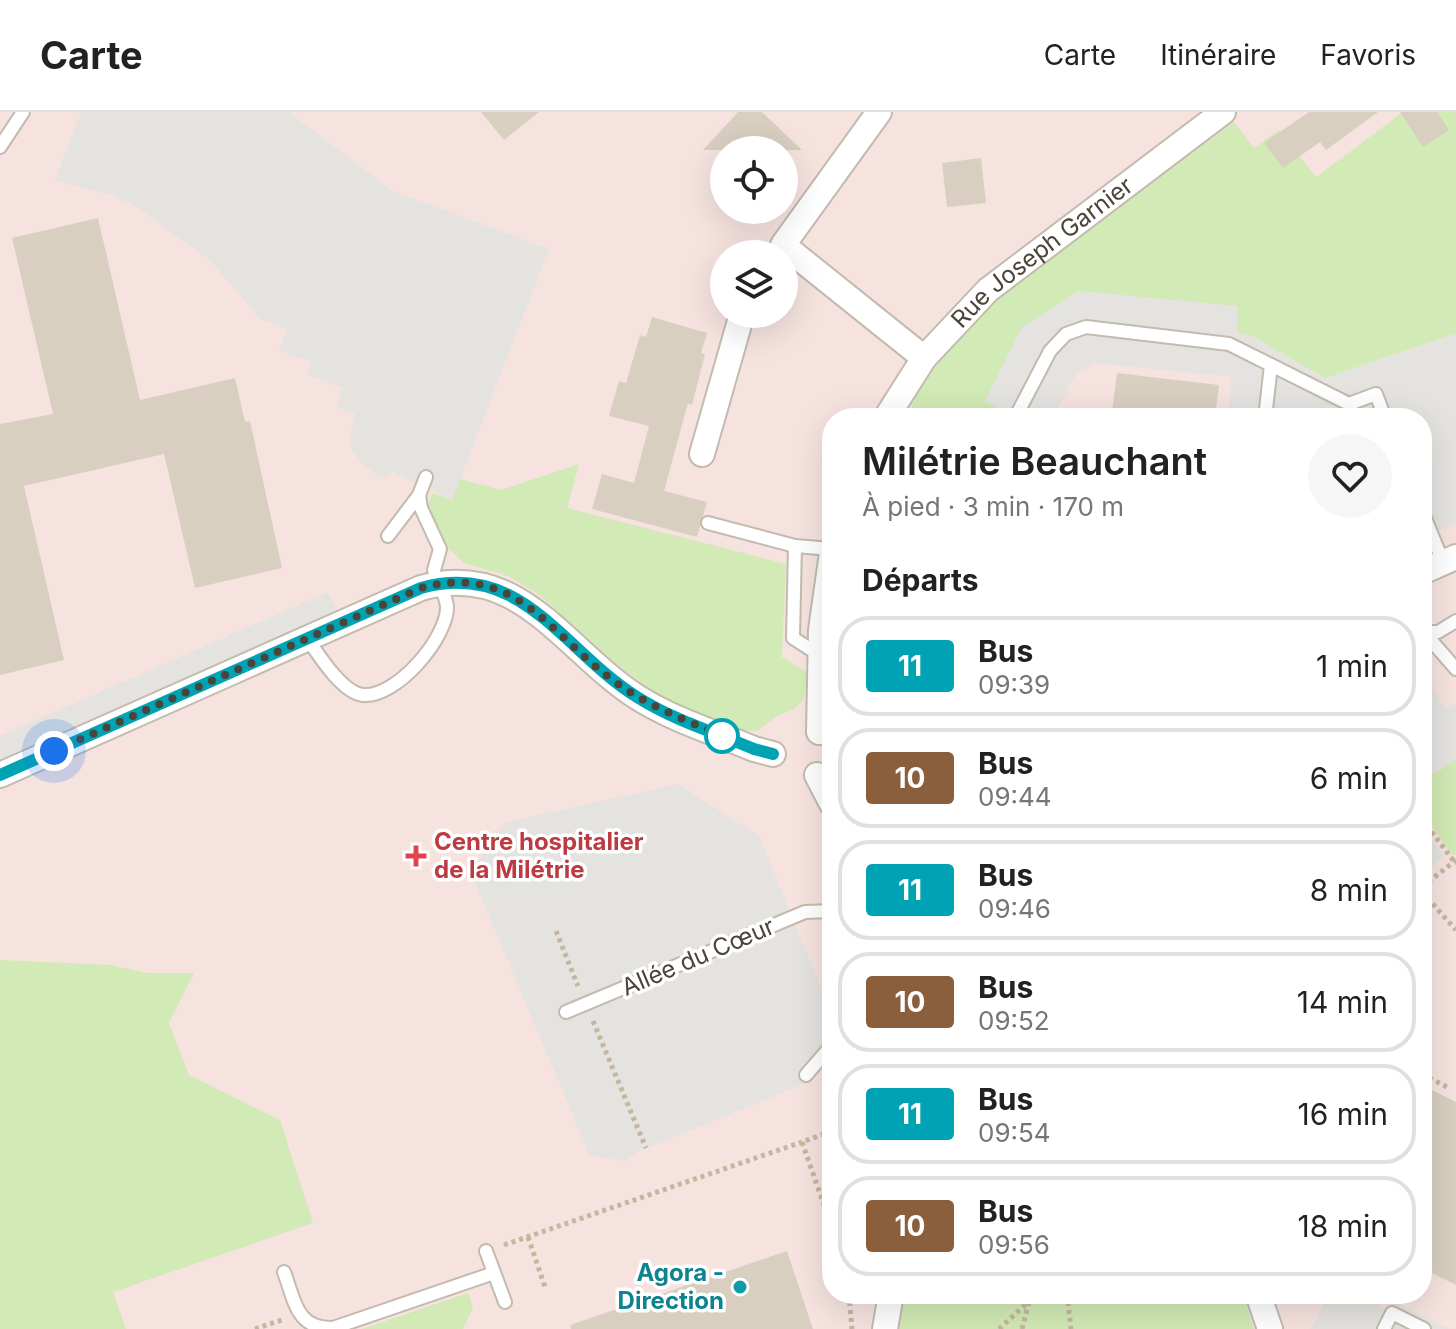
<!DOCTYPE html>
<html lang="fr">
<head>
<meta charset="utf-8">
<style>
  :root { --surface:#fff; --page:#f6f6f6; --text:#222; --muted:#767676; --line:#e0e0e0 }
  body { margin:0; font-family:Inter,sans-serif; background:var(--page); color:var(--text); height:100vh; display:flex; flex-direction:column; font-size:30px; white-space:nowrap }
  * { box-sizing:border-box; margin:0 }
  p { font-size:26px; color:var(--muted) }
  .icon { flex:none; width:44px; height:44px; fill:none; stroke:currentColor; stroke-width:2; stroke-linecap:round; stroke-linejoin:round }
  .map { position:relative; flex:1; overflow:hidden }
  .sheet { position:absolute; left:822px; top:296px; width:610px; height:896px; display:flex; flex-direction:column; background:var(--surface); border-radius:32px; box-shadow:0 8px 32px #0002 }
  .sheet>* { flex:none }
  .badge { padding:0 16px; border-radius:6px; font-size:28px; line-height:52px }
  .buttons { position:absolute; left:710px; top:24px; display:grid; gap:16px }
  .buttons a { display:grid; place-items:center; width:88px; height:88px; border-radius:50%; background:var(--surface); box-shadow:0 8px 32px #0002; font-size:40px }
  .you { position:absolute; width:40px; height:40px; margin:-20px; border:6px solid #fff; border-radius:50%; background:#1a73e8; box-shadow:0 0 0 12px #1a73e833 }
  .map>.badge { position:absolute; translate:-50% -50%; box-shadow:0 0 0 4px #fff }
  h2 { padding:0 40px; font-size:30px; line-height:72px }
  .round { display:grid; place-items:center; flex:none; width:84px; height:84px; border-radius:42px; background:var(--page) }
  .head { display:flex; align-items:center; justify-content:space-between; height:136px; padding:0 40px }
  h1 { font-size:38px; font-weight:600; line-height:60px }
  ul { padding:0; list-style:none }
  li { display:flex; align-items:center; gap:24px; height:100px; margin:0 16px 12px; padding:0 24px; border:4px solid var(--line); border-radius:32px }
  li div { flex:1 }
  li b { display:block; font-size:30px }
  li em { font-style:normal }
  li .badge { min-width:88px; font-weight:700; text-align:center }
  header { display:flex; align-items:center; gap:48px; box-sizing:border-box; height:112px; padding:0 40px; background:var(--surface); border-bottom:2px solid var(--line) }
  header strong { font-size:38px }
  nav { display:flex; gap:44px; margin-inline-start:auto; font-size:28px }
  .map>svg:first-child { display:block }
</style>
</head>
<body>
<header>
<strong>Carte</strong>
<nav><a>Carte</a><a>Itinéraire</a><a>Favoris</a></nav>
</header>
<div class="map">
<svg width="1456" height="1217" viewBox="0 0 1456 1217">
  <rect width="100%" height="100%" fill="#f6f3ec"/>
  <!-- medical -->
  <path fill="#f6e3e0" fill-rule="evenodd" d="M0 0H1456V1217H0ZM724 38H784V98H724ZM724 142H784V202H724ZM832 306H1422V1182H832Z"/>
  <!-- green -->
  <g fill="#d2eab5">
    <path d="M1403 0H1456V221L1325 267 1250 223 1236 221 1237 194 985 289 1006 300 1003 306H910C910 271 983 202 1009 178L1234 10 1254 36 1279 18 1316 65Z"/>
    <polygon points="579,352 567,396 786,452 782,545 808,561 803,588 793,598 779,603 757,619 738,618 679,593 644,573 614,550 538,482 508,464 464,451 446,434 428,394 432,381 452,388 460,367 501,378"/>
    <polygon points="1456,648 1456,742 1453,744 1422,700 1422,669"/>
    <polygon points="0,848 111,853 147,861 194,861 169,911 189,963 280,1008 313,1111 113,1180 126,1217 0,1217"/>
    <polygon points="468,1181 473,1195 463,1217 362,1217"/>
    <polygon points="903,1182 1243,1182 1254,1217 897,1217"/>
  </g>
  <!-- parking -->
  <g fill="#e5e3e0">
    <polygon points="81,0 289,0 393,79 549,137 452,388 393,360 381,367 362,351 353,339 350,328 355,302 336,295 343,276 307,262 311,250 279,238 287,217 260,207 211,149 135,94 114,84 55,68"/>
    <polygon points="1079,179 1237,194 1237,221 1250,223 1325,266 1456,221 1456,411 1422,425 1422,306 1228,306 1231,265 1096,251 1077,260 1053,306 1017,306 985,289 1022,215"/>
    <polygon points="328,480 338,501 0,650 0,624"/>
    <polygon points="1422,558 1445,596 1456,591 1456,648 1422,669"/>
    <polygon points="678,672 759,724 832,902 832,945 811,969 640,1039 625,1049 590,1044 471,761 504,711"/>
    <polygon points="1422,714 1444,745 1422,762"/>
    <polygon points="1329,1182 1355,1182 1384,1196 1395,1190 1449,1217 1311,1217"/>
  </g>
  <!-- building -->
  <g fill="#d8cfc1">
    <polygon points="481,0 539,0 504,28"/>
    <polygon points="738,0 762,0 802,38 703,38"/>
    <polygon points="1309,0 1378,0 1326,38 1320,30 1283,56 1264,31"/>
    <polygon points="1400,0 1437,0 1449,18 1423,35"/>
    <polygon points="981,46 986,91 947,95 942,51"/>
    <polygon points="98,106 140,288 235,266 245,310 250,309 282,456 195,476 164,342 24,374 64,548 0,563 0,312 53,302 12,126"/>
    <polygon points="652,205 707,221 701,241 705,242 692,293 688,291 664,379 707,390 697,425 592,397 602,362 634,371 649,314 609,304 619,269 626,271 640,223 646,225"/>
    <polygon points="1117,261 1219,273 1215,306 1111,306"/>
    <polygon points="1422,973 1456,990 1456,1173 1422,1156"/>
    <polygon points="787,1139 813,1217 571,1217 570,1213"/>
  </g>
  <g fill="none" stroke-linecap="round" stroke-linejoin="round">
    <defs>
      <g id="service">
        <polyline points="0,35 23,0"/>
        <polyline points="1015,306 1050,239 1066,222 1086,215 1229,232 1349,292 1376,282 1385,306"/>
        <polyline points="1265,306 1271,253"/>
        <polyline points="419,383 421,396 440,437 434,458"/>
        <polyline points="1422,399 1443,450"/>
        <polyline points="708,411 795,434 832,437"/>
        <polyline points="388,424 419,383 426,365"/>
        <polyline points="795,434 793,526 821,544"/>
        <polyline points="1422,512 1428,525 1456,557"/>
        <polyline points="1425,520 1438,520 1456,509"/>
        <path d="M307 526C318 542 342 581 363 583 396 586 448 526 447 494 446 487 442 478 440 470"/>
        <polyline points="566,900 805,800 832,799"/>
        <polyline points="806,963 832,933"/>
        <polyline points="486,1139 505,1190"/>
        <path d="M284 1160C295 1189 296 1217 333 1216L494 1161"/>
        <polyline points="1384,1217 1392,1201 1424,1217"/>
      </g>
      <g id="minor">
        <polyline points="879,0 783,133 924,246"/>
        <path id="s1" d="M886 306 924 246 988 178 1223 0"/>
        <polyline points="702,342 742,202"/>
        <polyline points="1422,460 1456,445"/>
        <polyline points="819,620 821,518 832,441"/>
        <path d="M0 663 421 476C520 448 564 538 637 585 673 608 716 621 754 637L773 642"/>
        <polyline points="817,663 832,692"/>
        <polyline points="1258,1182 1270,1217"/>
        <polyline points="885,1217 891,1182"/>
      </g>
    </defs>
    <!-- service casing -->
    <use href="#service" stroke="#c2bbae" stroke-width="16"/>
    <!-- minor casing -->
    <use href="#minor" stroke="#c2bbae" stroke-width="28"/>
    <!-- path -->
    <g stroke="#c4b79f" stroke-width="5" stroke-dasharray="4 4" stroke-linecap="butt">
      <polyline points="1422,707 1456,752"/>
      <polyline points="1422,775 1456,748"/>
      <polyline points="1422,780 1456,818"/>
      <polyline points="556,819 578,874"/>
      <polyline points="593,909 646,1036"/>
      <polyline points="1422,962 1447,975"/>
      <polyline points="832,1019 802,1030 832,1116"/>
      <polyline points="528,1125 545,1175"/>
      <polyline points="504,1133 802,1030"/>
      <polyline points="849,1182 852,1217"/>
      <polyline points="1067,1182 1071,1217"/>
      <polyline points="255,1217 282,1208"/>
      <polyline points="999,1217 1037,1182"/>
      <polyline points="1022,1217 1031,1182"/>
    </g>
    <!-- service -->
    <use href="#service" stroke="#fff" stroke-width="12"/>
    <!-- minor -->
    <use href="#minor" stroke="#fff" stroke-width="24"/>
  </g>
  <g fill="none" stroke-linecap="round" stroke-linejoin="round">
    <defs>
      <path id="line" d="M0 663 421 476C522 448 562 538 637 585 673 608 716 621 754 637L773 642"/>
    </defs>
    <!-- line casing -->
    <use href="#line" stroke="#fff" stroke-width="18"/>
    <!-- line -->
    <use href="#line" stroke="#00a3b4" stroke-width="12"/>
    <!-- walk -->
    <path stroke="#4b4439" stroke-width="8" stroke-dasharray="0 14.4" d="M54 639 421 476C515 450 548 521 614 569 649 595 690 610 730 627L722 624"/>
  </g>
  <!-- markers -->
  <circle fill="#fff" stroke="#00a3b4" stroke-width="4" cx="722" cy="624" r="16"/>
  <path fill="#e0444e" stroke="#fff" stroke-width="3" d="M412 732h8v8h8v8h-8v8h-8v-8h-8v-8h8z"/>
  <circle fill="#0f9aa8" stroke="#fff" stroke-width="3" cx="740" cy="1175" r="8"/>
  <g text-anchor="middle" stroke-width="7" stroke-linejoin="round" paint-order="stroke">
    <!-- street labels -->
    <g font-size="24" fill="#4b4439" stroke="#fff">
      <text dy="8" stroke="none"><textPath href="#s1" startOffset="230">Rue Joseph Garnier</textPath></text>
      <text transform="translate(698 845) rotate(-23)" y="8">Allée du Cœur</text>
    </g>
    <!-- health labels -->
    <g font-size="24" font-weight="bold" fill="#be3a42" stroke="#fff" text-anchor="start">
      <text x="434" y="738">Centre hospitalier<tspan x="434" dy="28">de la Milétrie</tspan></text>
    </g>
    <!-- culture labels -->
    <g font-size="24" font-weight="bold" fill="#0d838f" stroke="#fff" text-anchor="end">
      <text x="724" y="1169">Agora -<tspan x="724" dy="28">Direction</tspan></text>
    </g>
  </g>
</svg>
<div class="buttons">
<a><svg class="icon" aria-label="locate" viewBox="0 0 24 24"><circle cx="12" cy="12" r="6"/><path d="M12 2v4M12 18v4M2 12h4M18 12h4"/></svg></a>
<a><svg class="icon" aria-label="layers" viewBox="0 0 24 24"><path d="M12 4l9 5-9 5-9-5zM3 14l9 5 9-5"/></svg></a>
</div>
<div class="you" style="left:54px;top:639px"></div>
<section class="sheet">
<div class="head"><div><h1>Milétrie Beauchant</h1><p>À pied · 3 min · 170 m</p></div><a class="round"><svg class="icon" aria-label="heart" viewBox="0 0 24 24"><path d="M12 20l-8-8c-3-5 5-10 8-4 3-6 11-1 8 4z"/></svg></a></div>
<h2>Départs</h2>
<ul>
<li><span class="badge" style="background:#00a3b4;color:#fff">11</span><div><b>Bus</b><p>09:39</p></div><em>1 min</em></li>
<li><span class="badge" style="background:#8b5e3c;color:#fff">10</span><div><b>Bus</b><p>09:44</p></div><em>6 min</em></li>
<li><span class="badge" style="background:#00a3b4;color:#fff">11</span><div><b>Bus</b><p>09:46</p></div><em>8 min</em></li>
<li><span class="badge" style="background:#8b5e3c;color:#fff">10</span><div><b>Bus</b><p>09:52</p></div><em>14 min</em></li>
<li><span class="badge" style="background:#00a3b4;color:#fff">11</span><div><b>Bus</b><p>09:54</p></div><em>16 min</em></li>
<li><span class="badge" style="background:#8b5e3c;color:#fff">10</span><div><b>Bus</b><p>09:56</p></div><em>18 min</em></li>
</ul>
</section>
</div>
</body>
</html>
